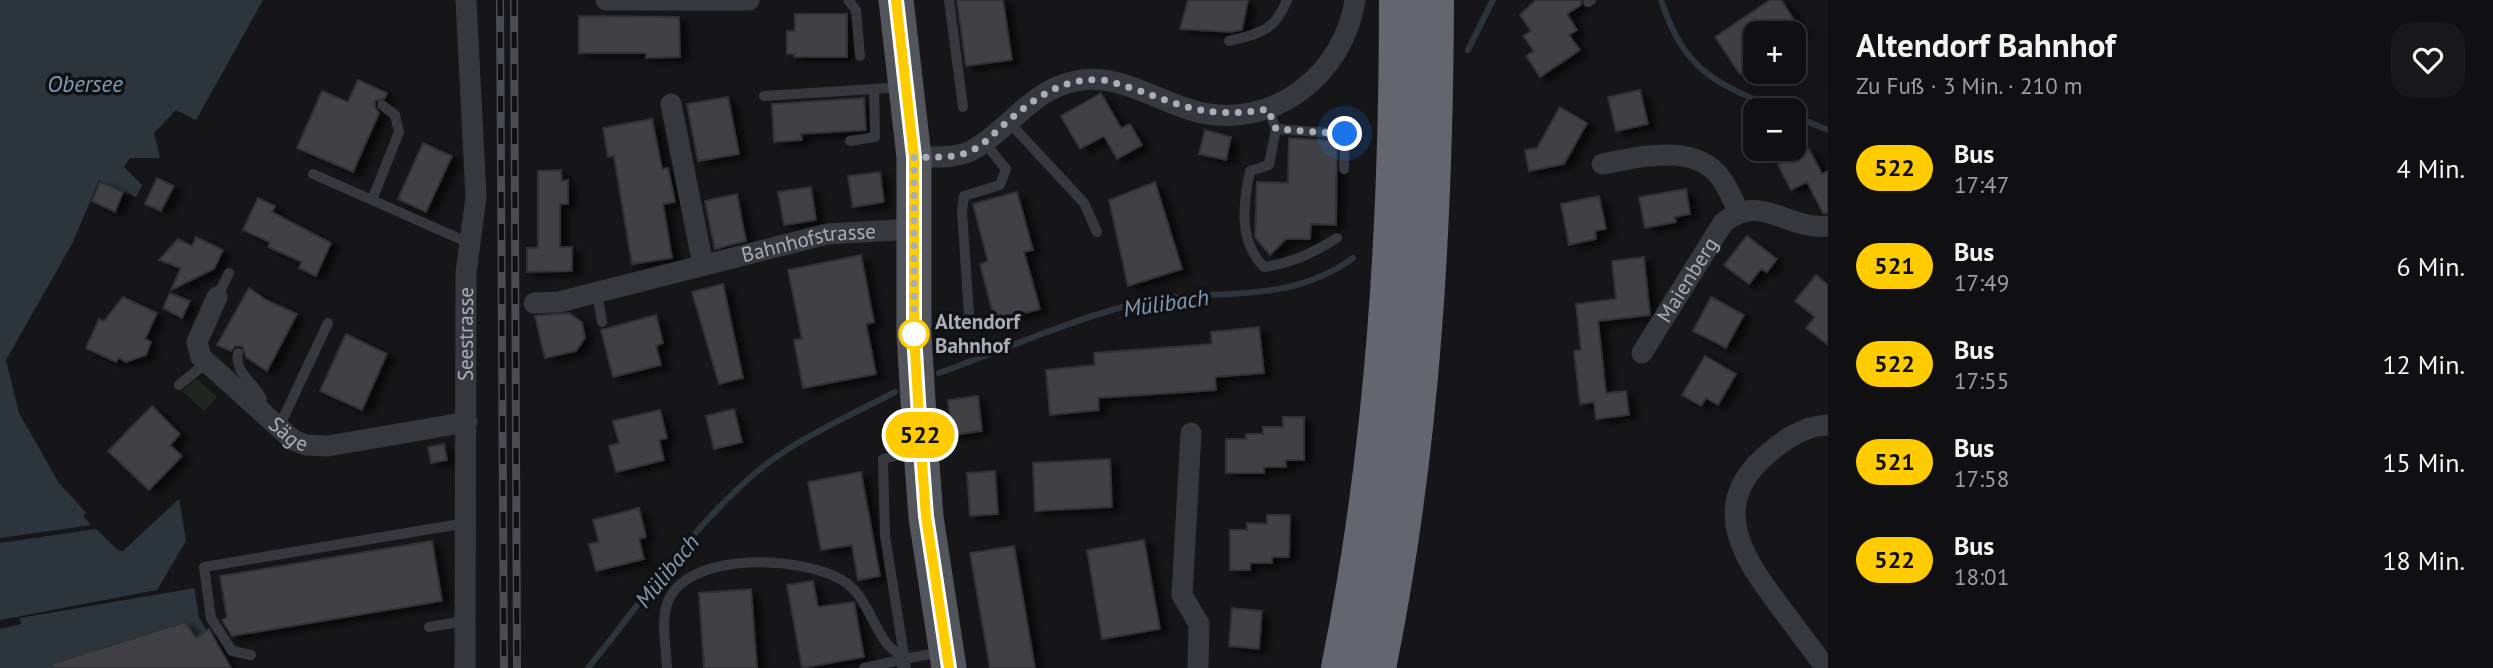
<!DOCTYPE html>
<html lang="de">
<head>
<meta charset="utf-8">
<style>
  :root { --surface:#101012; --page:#19191b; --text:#f1f3f6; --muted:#9c9d9f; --line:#303032 }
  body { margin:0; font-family:"PT Sans",sans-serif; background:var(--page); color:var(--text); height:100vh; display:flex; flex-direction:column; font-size:26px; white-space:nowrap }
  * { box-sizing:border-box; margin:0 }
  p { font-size:23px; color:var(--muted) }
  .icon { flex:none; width:38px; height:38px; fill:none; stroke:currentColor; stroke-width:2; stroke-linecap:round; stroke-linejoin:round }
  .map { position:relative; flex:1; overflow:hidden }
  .side { display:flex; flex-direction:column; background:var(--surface); width:665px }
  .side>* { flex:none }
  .badge { padding:0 14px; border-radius:23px; font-size:24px; line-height:46px }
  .controls { position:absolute; left:1743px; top:21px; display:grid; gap:14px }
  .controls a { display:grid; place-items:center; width:63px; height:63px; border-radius:14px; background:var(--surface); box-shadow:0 7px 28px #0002,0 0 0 2px var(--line); font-size:35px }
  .you { position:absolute; width:35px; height:35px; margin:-18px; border:5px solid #fff; border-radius:50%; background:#1a73e8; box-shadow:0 0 0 10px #1a73e833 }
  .map>.badge { position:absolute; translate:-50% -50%; box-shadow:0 0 0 4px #fff }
  .round { display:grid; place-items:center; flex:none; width:74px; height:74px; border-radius:21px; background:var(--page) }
  .headline { display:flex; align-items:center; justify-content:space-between; height:119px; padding:0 28px }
  h1 { font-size:33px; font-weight:600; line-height:52px }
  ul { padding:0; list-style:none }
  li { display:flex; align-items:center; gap:21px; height:98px; padding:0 28px }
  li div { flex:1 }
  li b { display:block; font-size:26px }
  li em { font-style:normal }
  li .badge { min-width:77px; font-weight:700; text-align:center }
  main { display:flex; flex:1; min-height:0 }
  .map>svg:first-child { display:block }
</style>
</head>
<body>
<main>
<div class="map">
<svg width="1828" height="668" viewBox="0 0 1828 668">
  <defs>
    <filter id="shadow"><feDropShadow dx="8" dy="4.5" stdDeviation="3.5" flood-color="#0009"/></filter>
  </defs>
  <rect width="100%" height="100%" fill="#161618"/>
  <!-- green -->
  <polygon fill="#1e261f" points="197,379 217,397 204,411 182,391"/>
  <!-- water -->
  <polygon fill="#2c353c" points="0,0 263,0 196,120 176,110 154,133 160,158 130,158 124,167 142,185 136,197 99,180 73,242 6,360 19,413 59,483 122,552 179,499 187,546 171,570 174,588 194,586 199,618 231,668 0,668"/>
  <!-- pier -->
  <g fill="#161618">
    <polygon points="87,512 123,548 119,551 96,529 0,543 0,538 91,525 83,516"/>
    <polygon points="186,541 187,546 171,570 174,588 194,586 195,588 20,618 21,624 0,629 0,620 157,590"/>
  </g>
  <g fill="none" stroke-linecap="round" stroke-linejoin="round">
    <!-- stream -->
    <g stroke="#2c353c" stroke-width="6">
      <path d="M1661 0C1685 72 1715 83 1780 110"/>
      <polyline points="1468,50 1493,0"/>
      <polyline points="1794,116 1828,130"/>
      <path d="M939 373C1001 351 1063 323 1126 306 1205 284 1282 310 1353 258"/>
      <path d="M588 668C642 602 697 519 764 466 803 436 851 415 895 392"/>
    </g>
  </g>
  <!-- building -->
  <g fill="#404145" stroke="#303034" stroke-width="2" filter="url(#shadow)">
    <polygon points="957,0 1003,0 1012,60 966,66"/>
    <polygon points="1188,0 1248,0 1242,30 1231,32 1180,29"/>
    <polygon points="1536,0 1581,0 1581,5 1567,14 1577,30 1569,35 1580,50 1540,77 1526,56 1534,51 1523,36 1531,31 1520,15"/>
    <polygon points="1770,0 1781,0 1803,33 1755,33 1755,63 1740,74 1715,37"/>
    <polygon points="795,14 847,14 847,57 794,57 795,54 787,54 787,31 795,31"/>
    <polygon points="579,16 679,17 680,57 646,58 646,53 579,53"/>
    <polygon points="358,80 387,93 385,98 375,101 375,107 379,113 353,172 297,148 322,91 348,102"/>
    <polygon points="1640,90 1648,124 1616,131 1608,97"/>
    <polygon points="1101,93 1121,128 1130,124 1142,145 1117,159 1104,136 1080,149 1061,116"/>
    <polygon points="728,97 739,154 698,161 687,104"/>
    <polygon points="864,98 866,130 801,134 802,140 774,142 772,104"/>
    <polygon points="1560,107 1587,123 1564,164 1529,171 1525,150 1537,148"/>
    <polygon points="652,119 662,169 668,168 675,202 663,204 672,258 632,264 614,156 608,157 603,128"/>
    <polygon points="1205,130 1231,137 1226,160 1199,154"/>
    <polygon points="1289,138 1337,141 1336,225 1311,224 1310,239 1286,239 1270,255 1255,237 1257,182 1288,183"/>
    <polygon points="423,143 452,156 426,212 398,199"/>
    <polygon points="1809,149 1822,174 1828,171 1828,213 1823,213 1807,182 1791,190 1778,165"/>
    <polygon points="561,170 562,181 568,180 568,204 560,204 560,247 572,247 572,271 527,272 527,248 538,248 538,171"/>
    <polygon points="880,172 884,202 853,207 848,176"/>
    <polygon points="157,178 174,186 161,211 145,204"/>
    <polygon points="100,182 123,192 115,212 92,201"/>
    <polygon points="1155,182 1182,269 1128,286 1109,200"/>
    <polygon points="811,187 816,220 784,225 778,192"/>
    <polygon points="1686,189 1690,214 1675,217 1676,222 1645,228 1639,197"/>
    <polygon points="1017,192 1033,250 1024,252 1040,309 995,321 980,264 988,261 973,204"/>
    <polygon points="737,194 746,241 715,249 705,201"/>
    <polygon points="1599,196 1606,229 1595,231 1596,239 1569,245 1561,204"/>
    <polygon points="258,198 275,206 272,212 331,243 316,276 299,268 302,262 268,247 270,242 243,230"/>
    <polygon points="1747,236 1777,259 1767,272 1761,269 1749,284 1724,265"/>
    <polygon points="196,237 223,250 214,269 171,290 181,268 159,260 178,239 192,246"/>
    <polygon points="861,255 874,322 866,324 876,374 803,388 794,340 802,339 788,270"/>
    <polygon points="1644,257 1650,315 1598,321 1606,393 1626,391 1629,415 1596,419 1594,402 1580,404 1574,351 1581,350 1576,304 1616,299 1612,261"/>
    <polygon points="1816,275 1828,285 1828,345 1806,328 1815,317 1795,301"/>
    <polygon points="723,284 743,378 719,384 692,292"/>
    <polygon points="249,288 266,300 297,314 267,371 246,357 242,346 235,346 231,351 217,345"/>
    <polygon points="170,293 190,301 182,318 163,308"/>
    <polygon points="123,297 157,313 145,339 151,342 146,355 126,362 119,358 116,362 86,348 99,319 104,321"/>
    <polygon points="1711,297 1744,315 1726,348 1693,331"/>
    <polygon points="569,313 582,322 585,338 576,351 545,358 535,316"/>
    <polygon points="656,315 663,343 656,346 661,365 613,377 601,330"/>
    <polygon points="1259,327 1264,373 1215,377 1216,390 1098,398 1099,410 1050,415 1046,370 1095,365 1094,353 1212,344 1211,332"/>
    <polygon points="346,334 387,354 362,410 320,391"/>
    <polygon points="1705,356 1736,374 1718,405 1706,398 1701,406 1682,395"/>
    <polygon points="978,396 982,431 952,435 948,400"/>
    <polygon points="152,406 180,434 170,445 182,456 149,490 108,451"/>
    <polygon points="734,409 742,442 714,449 706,416"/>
    <polygon points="660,410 667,438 659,440 664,460 616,472 609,446 619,443 613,421"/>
    <polygon points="1283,417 1304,417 1304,460 1286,460 1286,467 1264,467 1264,473 1226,473 1226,439 1246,439 1246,434 1263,434 1263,427 1283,427"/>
    <polygon points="444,444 447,460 431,463 428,447"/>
    <polygon points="1110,459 1112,507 1035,511 1033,463"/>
    <polygon points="995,471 998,514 970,516 967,473"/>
    <polygon points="861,472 880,576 858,580 852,545 821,550 808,482"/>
    <polygon points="639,508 646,537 639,539 644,559 596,571 589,544 599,542 593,520"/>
    <polygon points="1267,515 1290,515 1289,557 1272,557 1272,563 1250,563 1250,570 1230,570 1230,530 1247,530 1247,523 1267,524"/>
    <polygon points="1144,540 1160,629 1102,639 1087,550"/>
    <polygon points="432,541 442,601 232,636 222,620 227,617 220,576"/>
    <polygon points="1014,546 1035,668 990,668 970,553"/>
    <polygon points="813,581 818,607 854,602 864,657 802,668 787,585"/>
    <polygon points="751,589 757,668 704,668 699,593"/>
    <polygon points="1232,608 1262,611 1259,649 1229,646"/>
    <polygon points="185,622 196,638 209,629 231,668 52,668 52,664"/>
  </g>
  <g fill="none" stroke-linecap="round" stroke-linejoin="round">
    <!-- service -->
    <g stroke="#37383d" stroke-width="10">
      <polyline points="848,0 856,10 860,56"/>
      <polyline points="949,0 963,107"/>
      <polyline points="1588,2 1591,0"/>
      <path d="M1229 41C1260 33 1274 32 1287 0"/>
      <polyline points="764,96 874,89"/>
      <polyline points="382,105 395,115 399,132 372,200 469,243"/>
      <polyline points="1268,109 1276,129 1345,134 1344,169"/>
      <polyline points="1008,121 1084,203 1097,232"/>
      <path d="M1276 129 1269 165 1250 171C1243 204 1238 241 1264 267 1292 263 1313 253 1337 238"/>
      <polyline points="850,141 875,137 874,89 901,87"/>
      <polyline points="313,174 372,200"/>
      <polyline points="597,293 602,322"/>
      <polyline points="217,297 229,273"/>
      <polyline points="969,314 962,211 964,196 1000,185 1006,169 984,142"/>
      <path d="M238 353C234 374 255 382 262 399L258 409"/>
      <polyline points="179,385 206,363"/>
      <polyline points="279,427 328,323"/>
      <polyline points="429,627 465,621"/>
      <polyline points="251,655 232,651 211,618 204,567 466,523"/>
      <polyline points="902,665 905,659 940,652"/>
      <path d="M667 668C666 647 660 618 669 599 693 550 803 557 842 580 864 593 871 621 885 641 889 648 898 653 905 659"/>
      <polyline points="864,668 905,659"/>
      <polyline points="906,668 885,536 883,459 917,451"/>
    </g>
    <!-- minor -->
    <g stroke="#37383d" stroke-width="21">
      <polyline points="606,0 749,0"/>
      <polyline points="671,104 703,265"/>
      <path d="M914 157C934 157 959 159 976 148 1012 126 1033 89 1076 81 1119 72 1158 102 1198 112 1274 130 1344 74 1355 0"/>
      <path d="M1602 164C1641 157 1697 141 1723 181 1729 190 1733 201 1738 210"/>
      <path id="s1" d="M217 297 197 342 201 357 293 440 306 445 328 446 467 422"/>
      <path id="s2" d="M534 303 559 302 827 234 915 229"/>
      <path id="s3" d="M1642 353 1723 223C1761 191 1787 231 1828 226"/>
      <polyline points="1191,433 1182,595 1199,624 1198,668"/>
      <path id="s4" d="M465 668 466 273 476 197 466 0"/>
      <path d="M1826 668C1810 647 1794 625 1778 604 1744 558 1709 508 1763 458 1782 441 1802 426 1828 425"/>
    </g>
    <!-- primary -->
    <polyline stroke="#53555c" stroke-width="35" points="896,0 914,157 914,334 921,450 926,517 949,668"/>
    <!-- motorway -->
    <g stroke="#63666e" stroke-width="38">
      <path d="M1340 668C1385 447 1398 225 1398 0"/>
      <path d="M1377 668C1422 447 1434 225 1435 0"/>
    </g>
    <defs>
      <g id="rail">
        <polyline points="500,0 504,668"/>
        <polyline points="514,0 517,668"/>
      </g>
    </defs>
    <!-- rail casing -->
    <use href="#rail" stroke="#4a4c52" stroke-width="8"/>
    <!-- rail -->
    <use href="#rail" stroke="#111113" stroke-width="5" stroke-dasharray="16" stroke-linecap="butt"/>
  </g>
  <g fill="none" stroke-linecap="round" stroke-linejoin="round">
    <defs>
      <polyline id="line" points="896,0 914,157 914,334 921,450 926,516 949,668"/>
    </defs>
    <!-- line casing -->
    <use href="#line" stroke="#fff" stroke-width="16"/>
    <!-- line -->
    <use href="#line" stroke="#fc0" stroke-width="10"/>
    <!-- walk -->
    <path stroke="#a8adb8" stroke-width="7" stroke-dasharray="0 12.6" d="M914 334V157C934 157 955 159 973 150 983 145 991 136 999 129 1030 102 1060 76 1104 80 1170 97 1194 122 1268 109L1276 129 1345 134"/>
  </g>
  <!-- markers -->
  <circle fill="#fff" stroke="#fc0" stroke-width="3.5" cx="914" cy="334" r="14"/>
  <g text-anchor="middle" stroke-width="7" stroke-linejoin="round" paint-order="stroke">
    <!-- street labels -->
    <g font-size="21" fill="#a8adb8" stroke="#111113">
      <text dy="7" stroke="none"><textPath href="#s2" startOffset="282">Bahnhofstrasse</textPath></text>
      <text dy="7" stroke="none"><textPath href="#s3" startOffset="86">Maienberg</textPath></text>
      <text dy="7" stroke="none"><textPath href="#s4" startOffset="334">Seestrasse</textPath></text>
      <text dy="7" stroke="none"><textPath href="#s1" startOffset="182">Säge</textPath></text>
    </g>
    <!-- stop labels -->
    <g font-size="21" font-weight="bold" fill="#a8adb8" stroke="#111113" text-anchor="start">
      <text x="935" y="329">Altendorf<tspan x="935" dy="24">Bahnhof</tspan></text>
    </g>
    <!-- water labels -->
    <g font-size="23" font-style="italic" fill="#7f9bb3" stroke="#111113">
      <text x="85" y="92">Obersee</text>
      <text transform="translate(1166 303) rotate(-8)" y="8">Mülibach</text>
      <text transform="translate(667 571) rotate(-51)" y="8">Mülibach</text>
    </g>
  </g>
</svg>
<div class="controls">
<a>+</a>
<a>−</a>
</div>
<div class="you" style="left:1345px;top:134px"></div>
<b class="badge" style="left:920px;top:435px;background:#fc0;color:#111">522</b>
</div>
<section class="side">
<div class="headline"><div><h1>Altendorf Bahnhof</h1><p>Zu Fuß · 3 Min. · 210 m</p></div><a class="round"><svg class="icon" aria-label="heart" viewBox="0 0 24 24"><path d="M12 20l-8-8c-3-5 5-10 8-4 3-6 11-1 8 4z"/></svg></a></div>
<ul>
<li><span class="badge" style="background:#fc0;color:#111">522</span><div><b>Bus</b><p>17:47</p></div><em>4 Min.</em></li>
<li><span class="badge" style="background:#fc0;color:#111">521</span><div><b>Bus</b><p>17:49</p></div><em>6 Min.</em></li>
<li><span class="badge" style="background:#fc0;color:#111">522</span><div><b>Bus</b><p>17:55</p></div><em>12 Min.</em></li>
<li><span class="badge" style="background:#fc0;color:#111">521</span><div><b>Bus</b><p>17:58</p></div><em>15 Min.</em></li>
<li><span class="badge" style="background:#fc0;color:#111">522</span><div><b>Bus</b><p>18:01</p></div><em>18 Min.</em></li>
</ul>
</section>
</main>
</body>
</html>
